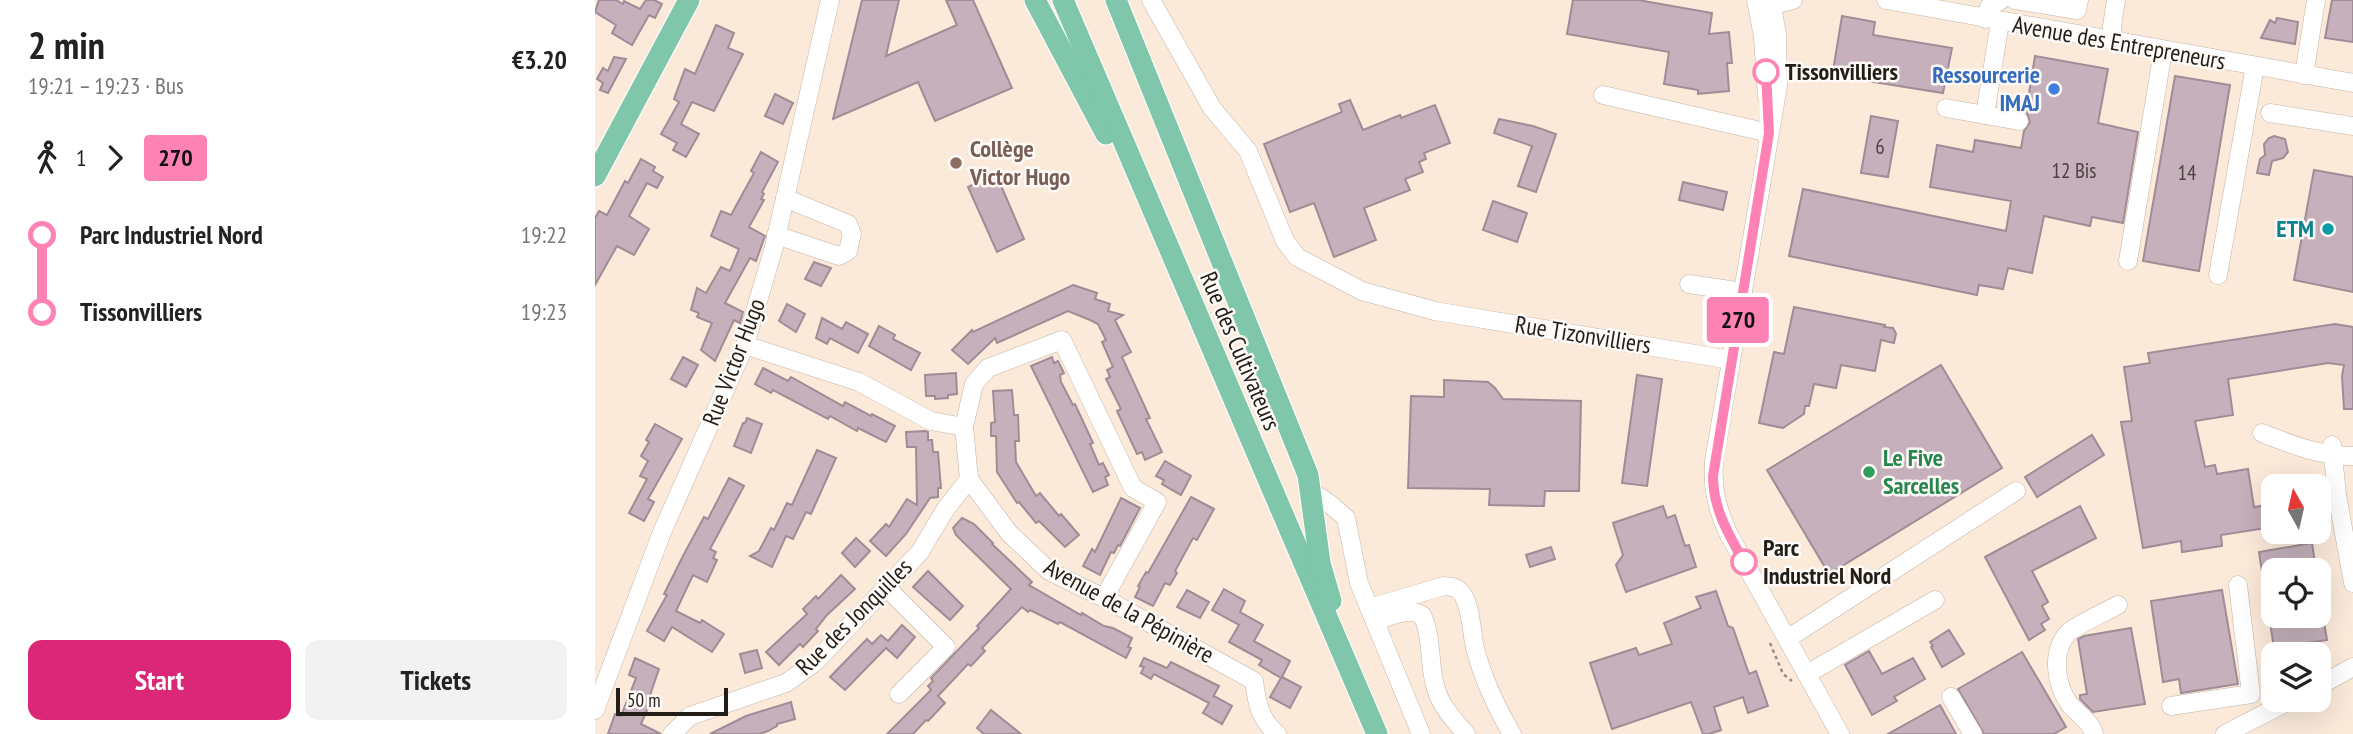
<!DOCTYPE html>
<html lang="en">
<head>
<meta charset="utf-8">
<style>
  :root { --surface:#fff; --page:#f2f2f2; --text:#222; --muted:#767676; --accent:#db2777 }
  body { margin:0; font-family:"PT Sans Narrow",sans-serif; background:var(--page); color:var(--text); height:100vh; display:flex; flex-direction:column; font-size:26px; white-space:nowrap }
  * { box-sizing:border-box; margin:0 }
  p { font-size:23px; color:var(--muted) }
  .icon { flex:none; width:38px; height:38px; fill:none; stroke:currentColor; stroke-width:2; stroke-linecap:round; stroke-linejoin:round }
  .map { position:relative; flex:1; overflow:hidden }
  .details { display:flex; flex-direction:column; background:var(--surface); width:595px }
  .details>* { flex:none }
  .badge { padding:0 14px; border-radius:5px; font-size:24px; line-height:46px }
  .needle { width:46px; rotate:352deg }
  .fabs { position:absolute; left:1666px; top:474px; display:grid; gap:14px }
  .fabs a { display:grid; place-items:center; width:70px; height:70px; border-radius:14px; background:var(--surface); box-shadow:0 7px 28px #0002; font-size:35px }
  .scale { position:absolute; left:21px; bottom:18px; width:112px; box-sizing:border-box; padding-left:7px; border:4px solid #231d17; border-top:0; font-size:19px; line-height:24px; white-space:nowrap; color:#231d17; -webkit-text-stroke:5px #fdfaf7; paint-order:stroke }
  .map>.badge { position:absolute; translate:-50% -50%; box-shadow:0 0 0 4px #fff }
  .legs { display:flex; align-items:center; gap:10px; height:77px; padding:0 28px; font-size:23px }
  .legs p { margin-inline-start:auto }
  .head { display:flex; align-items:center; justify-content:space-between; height:119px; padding:0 28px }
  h1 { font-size:38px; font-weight:800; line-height:52px }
  .action { display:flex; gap:14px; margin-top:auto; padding:14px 28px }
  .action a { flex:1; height:80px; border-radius:14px; background:var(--accent); color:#fff; font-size:28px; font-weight:800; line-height:80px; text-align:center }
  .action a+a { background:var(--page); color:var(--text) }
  ul { padding:0 28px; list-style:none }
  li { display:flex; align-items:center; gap:24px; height:77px; font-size:26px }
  li i { display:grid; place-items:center; width:10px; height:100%; margin:0 9px; background:currentColor }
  li i::after { content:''; width:18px; height:18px; margin:-9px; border:5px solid; border-radius:50%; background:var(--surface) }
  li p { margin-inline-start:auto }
  li:first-child i { background:linear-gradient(#0000 50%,currentColor 0) }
  li:last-child i { background:linear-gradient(currentColor 50%,#0000 0) }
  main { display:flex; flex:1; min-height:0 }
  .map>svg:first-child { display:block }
</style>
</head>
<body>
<main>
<section class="details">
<div class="head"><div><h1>2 min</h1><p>19:21 – 19:23 · Bus</p></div><b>€3.20</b></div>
<div class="legs"><svg class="icon" aria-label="walk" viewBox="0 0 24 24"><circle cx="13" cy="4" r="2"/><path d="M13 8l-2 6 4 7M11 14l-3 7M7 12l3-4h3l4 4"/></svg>1<svg class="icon" aria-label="forward" viewBox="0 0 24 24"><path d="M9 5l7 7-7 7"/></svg><b class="badge" style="background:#ff82b4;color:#111">270</b></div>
<ul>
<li><i style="color:#ff82b4"></i><b>Parc Industriel Nord</b><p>19:22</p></li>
<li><i style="color:#ff82b4"></i><b>Tissonvilliers</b><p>19:23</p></li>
</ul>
<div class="action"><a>Start</a><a>Tickets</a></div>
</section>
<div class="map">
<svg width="1758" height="734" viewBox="0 0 1758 734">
  <rect width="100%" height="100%" fill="#fbeada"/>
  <!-- building -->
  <g fill="#c5b0bb" stroke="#a08c96" stroke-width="2">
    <polygon points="4,0 21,0 28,4 29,1 45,9 51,0 59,0 67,4 60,18 54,15 37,45 17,33 21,25 0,12"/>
    <polygon points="267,0 304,0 291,56 362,25 351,0 378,0 417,88 340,121 323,82 238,119"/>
    <polygon points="978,0 1043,0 1117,13 1114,34 1134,32 1137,63 1132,63 1134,91 1103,94 1103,90 1069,84 1074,52 972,34"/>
    <polygon points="1737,0 1758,0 1758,42 1730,38"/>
    <polygon points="1247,16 1280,22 1278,35 1357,48 1348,93 1272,81 1273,77 1238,71"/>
    <polygon points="1682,18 1703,22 1700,44 1666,38 1675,20 1680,23"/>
    <polygon points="121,25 139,33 133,48 148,54 119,111 97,102 86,124 104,134 91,157 78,150 82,143 66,134 84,102 79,99 90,69 100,74"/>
    <polygon points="1440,56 1513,69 1503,123 1543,132 1528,223 1497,217 1495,226 1449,216 1437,273 1413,268 1408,289 1384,285 1382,295 1194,256 1208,189 1411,231 1416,201 1335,187 1342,145 1378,152 1380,140 1426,148 1429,131 1435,122 1432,113 1433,99"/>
    <polygon points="19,57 31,59 13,93 5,90 8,83 2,79 8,68 13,71"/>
    <polygon points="1580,76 1635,85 1604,271 1548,261"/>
    <polygon points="180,94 198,103 188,124 170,116"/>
    <polygon points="755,100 768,130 805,115 806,118 840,105 855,143 829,153 831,159 824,162 828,172 810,179 815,190 769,208 781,240 739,257 719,203 695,212 669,144 747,112 744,104"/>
    <polygon points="1276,116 1303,121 1293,177 1266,173"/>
    <polygon points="904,119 938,126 961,134 941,192 923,186 937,146 899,133"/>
    <polygon points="1679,136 1690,139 1693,152 1688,158 1677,161 1674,175 1662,173 1665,159 1670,155 1669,144 1674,138"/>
    <polygon points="166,152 183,162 167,192 169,194 166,199 169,200 154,227 170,236 161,261 155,258 130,303 148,312 145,323 139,320 120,361 106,350 117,323 102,317 104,313 96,310 102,288 111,293 126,267 135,271 144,249 116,236 126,211 136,215 159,173 156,171"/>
    <polygon points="46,159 60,167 58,171 68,177 62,188 52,183 34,216 54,229 39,255 22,246 0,285 0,218 4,211 12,215 30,181 33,183"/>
    <polygon points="1719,170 1758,177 1758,292 1699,280"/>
    <polygon points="401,174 429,239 402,252 373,187"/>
    <polygon points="1088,182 1132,192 1128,210 1084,200"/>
    <polygon points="898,201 932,213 922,242 888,230"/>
    <polygon points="219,262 236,268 226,286 210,279"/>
    <polygon points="478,285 502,293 500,299 515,304 513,311 528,315 520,320 536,352 527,357 555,418 551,419 567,452 550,460 547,452 542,454 522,411 526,409 511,379 515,377 512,370 518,367 507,342 511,340 503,324 495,320 473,311 402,343 400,338 373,364 357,350 377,330 378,332"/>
    <polygon points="192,304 210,314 201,332 184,321"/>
    <polygon points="1199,307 1290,325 1289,327 1298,328 1301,334 1299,343 1286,340 1280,371 1246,365 1241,388 1219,384 1214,406 1210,406 1209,414 1188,428 1164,423 1179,352 1189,354"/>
    <polygon points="227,318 247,329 251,322 273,334 263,353 235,338 232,344 221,338"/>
    <polygon points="1740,324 1758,327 1758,409 1749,409 1747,376 1749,365 1733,363 1633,379 1638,415 1600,421 1610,467 1620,465 1622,474 1653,469 1659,507 1678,504 1678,527 1626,535 1627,546 1587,552 1586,541 1548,548 1526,422 1537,421 1529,367 1555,363 1553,353"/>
    <polygon points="284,326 300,335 298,339 325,353 316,370 274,346"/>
    <polygon points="88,357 103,365 91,387 76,379"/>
    <polygon points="457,357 459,363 463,361 469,373 465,375 466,382 478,405 480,404 498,443 495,444 504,465 508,463 514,475 510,477 513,485 498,492 436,366"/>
    <polygon points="1346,365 1407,468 1234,574 1172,470"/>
    <polygon points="168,368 193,381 196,377 248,406 250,402 276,416 277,414 300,426 291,442 263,428 262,431 235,416 233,419 178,390 176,393 160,384"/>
    <polygon points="361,373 362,394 353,395 353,398 340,399 340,396 331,396 330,375"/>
    <polygon points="1042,375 1067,379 1052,486 1027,483"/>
    <polygon points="849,380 893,382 900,388 908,399 986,401 984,491 950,491 949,506 939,506 894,505 895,489 813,488 816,396 849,397"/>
    <polygon points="417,390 419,415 423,415 424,441 420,441 421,462 441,496 445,493 464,516 466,514 484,535 470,547 444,521 441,523 424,502 422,503 402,472 401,436 396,436 396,423 400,422 398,391"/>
    <polygon points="152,418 167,424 156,453 139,446 148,423 150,423"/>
    <polygon points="60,424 87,439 53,499 59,502 49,521 34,513 52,479 45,476 53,461 46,456 54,442 51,440"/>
    <polygon points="330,431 333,432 333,440 337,440 338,452 343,452 346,488 343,488 343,497 335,498 311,534 291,556 275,541 291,524 294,527 312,499 322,505 321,447 312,447 311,432"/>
    <polygon points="1497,435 1509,455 1442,497 1430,477"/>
    <polygon points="222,450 241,458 216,514 211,512 198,539 191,536 177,567 155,556 164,551 176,528 179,530 192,503 197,505"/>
    <polygon points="570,461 596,476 586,495 567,484 569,480 561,476"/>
    <polygon points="134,478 149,486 115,549 121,552 118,558 122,560 112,582 98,575 81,611 105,623 107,620 129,634 117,652 77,627 69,641 52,631 72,595 69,594 89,554 109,517 113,519"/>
    <polygon points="596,497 619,509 602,540 598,538 580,571 582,573 575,585 570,583 558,606 540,597 545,587 543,586 551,572 553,573"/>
    <polygon points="526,498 545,508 525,546 523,545 519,553 516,552 505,575 488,566 497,549 500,552"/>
    <polygon points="1068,506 1072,518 1080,515 1090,546 1094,545 1101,567 1031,592 1021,565 1028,555 1018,523"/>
    <polygon points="1485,506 1501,538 1437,571 1453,602 1447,606 1454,619 1446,624 1450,630 1434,640 1390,557"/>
    <polygon points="367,518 379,524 398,543 397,544 437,582 434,585 486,615 487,613 509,626 518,628 537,638 533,647 536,648 531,658 465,622 463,624 435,610 433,612 427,607 387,648 390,651 376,666 373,664 343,696 350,703 333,721 331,720 318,734 292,734 336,690 333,686 338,681 336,678 384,628 382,626 416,589 361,535 358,528"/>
    <polygon points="261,538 275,551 260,567 247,553"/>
    <polygon points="1717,543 1721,570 1678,570 1678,598 1671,598 1664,552"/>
    <polygon points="956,547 960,559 935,567 931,555"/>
    <polygon points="333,571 368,606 355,620 318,587"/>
    <polygon points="246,575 260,589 232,615 221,629 223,631 208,647 205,644 184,665 171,652 212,614 208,609 221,596 223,599"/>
    <polygon points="629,589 650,601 645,612 668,625 659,641 695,661 687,677 706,687 695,708 675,697 686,678 664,665 667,660 634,642 644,625 617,610"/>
    <polygon points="592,590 614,602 605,618 582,607"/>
    <polygon points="1627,590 1643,684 1586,693 1584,679 1568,682 1556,601"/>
    <polygon points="1121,591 1133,626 1138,628 1154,674 1161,671 1173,706 1153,713 1148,697 1119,707 1126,730 1114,734 1108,734 1096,702 1017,729 995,663 1041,648 1044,655 1077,644 1069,623 1106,608 1101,597"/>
    <polygon points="1674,616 1728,616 1732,640 1679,648"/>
    <polygon points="307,625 320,637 302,658 291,648 250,690 235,677 272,639 277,644 286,635 293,641"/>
    <polygon points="1536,628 1550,704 1498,712 1485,699 1485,695 1492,694 1483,639 1489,636"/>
    <polygon points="1354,630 1369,654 1347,667 1336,647 1338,646 1335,642"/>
    <polygon points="162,650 167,668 150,673 145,654"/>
    <polygon points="1274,651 1287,674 1318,658 1330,679 1299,697 1302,701 1277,715 1250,665"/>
    <polygon points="1427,652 1471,727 1459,734 1389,734 1363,689"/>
    <polygon points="40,658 64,669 55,695 58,696 46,724 66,734 13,734 20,714 26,716 41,678 34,675"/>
    <polygon points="549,658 572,668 576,662 624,686 618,697 619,696 637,706 627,724 608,713 614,703 559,674 556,679 546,673 549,667 545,666"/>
    <polygon points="196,702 200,719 182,724 182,726 173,731 164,734 115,734 151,716"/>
    <polygon points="1345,705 1361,734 1293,734"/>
    <polygon points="396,710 426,734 389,734 382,728"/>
  </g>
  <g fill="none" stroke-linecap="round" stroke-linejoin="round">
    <defs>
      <g id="minor">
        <polyline points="556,0 617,108 653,151 690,241 702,257 767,291 840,311 1136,360"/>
        <polyline points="1161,0 1168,37 1172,97"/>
        <path d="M1176 0 1182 35 1183 86 1119 461C1117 488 1122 508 1133 533L1245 734"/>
        <polyline points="1291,0 1758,83"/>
        <polyline points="1420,0 1482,10 1484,0"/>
        <polyline points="1166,8 1198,0"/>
        <polyline points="1390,19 1394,7 1406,0"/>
        <polyline points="1518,42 1517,26 1521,0"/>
        <polyline points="1709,75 1721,0"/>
        <polyline points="1008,95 1174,133"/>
        <polyline points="1351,108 1424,121"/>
        <polyline points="1675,113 1758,126"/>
        <polyline points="1390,115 1405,22"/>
        <polyline points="181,235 244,256 253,251 257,234 253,224 190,198"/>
        <polyline points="1533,261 1568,51"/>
        <polyline points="1623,275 1660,66"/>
        <polyline points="1094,284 1148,292"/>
        <polyline points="150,345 264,382 336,421 369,427"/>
        <path d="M1667 433C1697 445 1725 456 1758 456"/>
        <polyline points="1737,445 1742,495 1758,583"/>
        <polyline points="717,492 735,504 751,518 764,583 826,734"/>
        <polyline points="291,587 351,647 304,694"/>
        <path d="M509 598 562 502 538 488 467 340 393 368 379 384 369 427 374 479 414 533 454 571 509 598 659 681C662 704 665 719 682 734"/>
        <path d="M774 608 849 586C858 587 863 587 868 595 877 611 876 631 880 648 888 679 901 707 917 734"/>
        <path d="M780 622C794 617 812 607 827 615 837 636 834 658 839 681 843 703 857 718 871 734"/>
        <polyline points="1192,639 1421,491"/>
        <polyline points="1212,674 1340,600"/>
        <polyline points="1724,686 1758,667"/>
        <polyline points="1356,697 1378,734"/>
        <polyline points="1576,706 1656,694 1643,585"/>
        <polyline points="0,710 67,532 150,345 179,247 235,0"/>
        <polyline points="77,734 95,716 191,683 219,663 325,552 350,510 374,479"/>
        <path d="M1499 734C1497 723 1483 714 1475 705 1461 686 1455 651 1474 632 1483 624 1511 612 1523 605"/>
        <polyline points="1630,734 1696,700"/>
      </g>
      <g id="major">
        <polyline points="440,0 511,134"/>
        <polyline points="468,0 782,734"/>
        <polyline points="521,0 713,475 725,563 736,601"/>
        <polyline points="0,176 94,0"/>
      </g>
    </defs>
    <!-- minor casing -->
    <use href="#minor" stroke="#c3b3a4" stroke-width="19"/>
    <!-- major casing -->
    <use href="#major" stroke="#fff" stroke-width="23"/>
    <!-- path -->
    <polyline stroke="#988c80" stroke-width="2.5" stroke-dasharray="3.5 3.5" stroke-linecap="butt" points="1175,643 1188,674 1197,681"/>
    <!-- minor -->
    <use href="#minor" stroke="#fff" stroke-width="18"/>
    <!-- major -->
    <use href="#major" stroke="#7fc6ab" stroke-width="21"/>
  </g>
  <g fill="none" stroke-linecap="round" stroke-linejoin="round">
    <defs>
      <path id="line-1" d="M1149 562C1134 535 1118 509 1118 476L1174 133 1171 72"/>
    </defs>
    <!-- line-1 casing -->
    <use href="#line-1" stroke="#fff" stroke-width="16"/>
    <!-- line-1 -->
    <use href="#line-1" stroke="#ff82b4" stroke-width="10"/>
  </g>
  <!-- markers -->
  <g fill="#fff" stroke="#ff82b4" stroke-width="3.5">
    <circle cx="1171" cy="72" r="12"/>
    <circle cx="1149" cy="562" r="12"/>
  </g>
  <circle fill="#3f7fe0" stroke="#fdfaf7" stroke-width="2.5" cx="1459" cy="89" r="7"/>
  <circle fill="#8d6e63" stroke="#fdfaf7" stroke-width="2.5" cx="361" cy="163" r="7"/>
  <circle fill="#0f9aa8" stroke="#fdfaf7" stroke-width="2.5" cx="1733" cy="229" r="7"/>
  <circle fill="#2e9e5b" stroke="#fdfaf7" stroke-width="2.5" cx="1274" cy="472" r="7"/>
  <g text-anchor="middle" stroke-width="5" stroke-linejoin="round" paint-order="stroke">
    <!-- number labels -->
    <g font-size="21" fill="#4c4240">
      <text x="1285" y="154">6</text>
      <text x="1479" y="178">12 Bis</text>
      <text x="1592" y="180">14</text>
    </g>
    <!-- street labels -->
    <g font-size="24" fill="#231d17" stroke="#fdfaf7">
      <text transform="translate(1524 43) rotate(10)" y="8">Avenue des Entrepreneurs</text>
      <text transform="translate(988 335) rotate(9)" y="8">Rue Tizonvilliers</text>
      <text transform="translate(645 351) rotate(67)" y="8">Rue des Cultivateurs</text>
      <text transform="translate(139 362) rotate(-69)" y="8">Rue Victor Hugo</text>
      <text transform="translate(534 611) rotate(29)" y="8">Avenue de la Pépinière</text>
      <text transform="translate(259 617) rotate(-45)" y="8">Rue des Jonquilles</text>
    </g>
    <!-- stop labels -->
    <g font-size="24" font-weight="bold" fill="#231d17" stroke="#fdfaf7" text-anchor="start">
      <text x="1190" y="80">Tissonvilliers</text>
      <text x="1168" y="556">Parc<tspan x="1168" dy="28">Industriel Nord</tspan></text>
    </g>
    <!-- shop labels -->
    <g font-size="24" font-weight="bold" fill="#366cbe" stroke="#fdfaf7" text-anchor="end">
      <text x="1445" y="83">Ressourcerie<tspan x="1445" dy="28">IMAJ</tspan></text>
    </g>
    <!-- education labels -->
    <g font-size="24" font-weight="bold" fill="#785e54" stroke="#fdfaf7" text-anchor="start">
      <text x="375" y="157">Collège<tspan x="375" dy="28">Victor Hugo</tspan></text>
    </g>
    <!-- culture labels -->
    <g font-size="24" font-weight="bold" fill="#0d838f" stroke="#fdfaf7" text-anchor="end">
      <text x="1719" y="237">ETM</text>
    </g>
    <!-- leisure labels -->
    <g font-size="24" font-weight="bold" fill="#27864d" stroke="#fdfaf7" text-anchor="start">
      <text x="1288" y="466">Le Five<tspan x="1288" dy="28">Sarcelles</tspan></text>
    </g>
  </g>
</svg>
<div class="fabs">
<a><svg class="needle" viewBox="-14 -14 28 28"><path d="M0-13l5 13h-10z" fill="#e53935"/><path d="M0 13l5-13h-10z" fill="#767676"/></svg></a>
<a><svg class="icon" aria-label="locate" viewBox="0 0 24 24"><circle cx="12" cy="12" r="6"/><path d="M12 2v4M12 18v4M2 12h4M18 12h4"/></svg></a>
<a><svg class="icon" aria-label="layers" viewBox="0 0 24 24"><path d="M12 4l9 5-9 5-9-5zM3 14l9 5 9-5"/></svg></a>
</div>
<div class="scale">50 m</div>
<b class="badge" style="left:1143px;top:320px;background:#ff82b4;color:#111">270</b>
</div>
</main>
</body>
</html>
